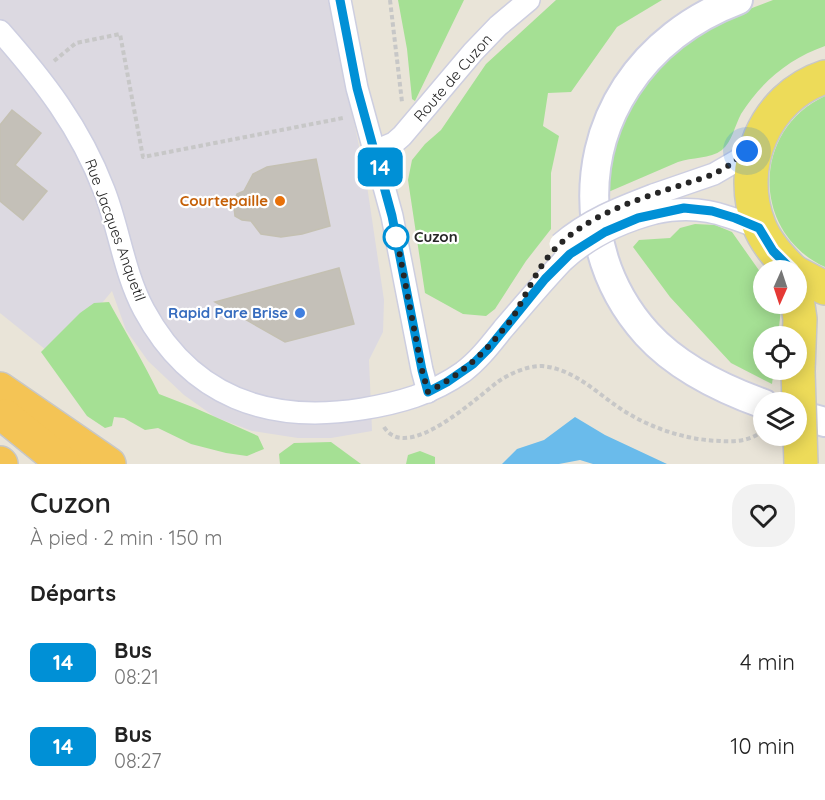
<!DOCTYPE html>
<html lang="fr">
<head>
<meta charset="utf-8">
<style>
  :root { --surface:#fff; --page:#f2f2f2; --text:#222; --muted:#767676 }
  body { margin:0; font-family:Quicksand,sans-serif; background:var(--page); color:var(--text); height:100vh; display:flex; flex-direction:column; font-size:22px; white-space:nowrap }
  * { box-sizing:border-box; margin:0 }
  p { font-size:20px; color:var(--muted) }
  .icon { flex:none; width:33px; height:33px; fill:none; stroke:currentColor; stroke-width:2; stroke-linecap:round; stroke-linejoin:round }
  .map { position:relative; height:464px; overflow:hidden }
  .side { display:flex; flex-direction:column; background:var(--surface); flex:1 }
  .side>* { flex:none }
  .badge { padding:0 12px; border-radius:9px; font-size:21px; line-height:39px }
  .needle { width:39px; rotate:183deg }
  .fabs { position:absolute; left:753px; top:260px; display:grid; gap:12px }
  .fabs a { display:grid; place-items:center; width:54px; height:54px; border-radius:50%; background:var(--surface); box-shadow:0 3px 15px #0003; font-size:30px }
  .you { position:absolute; width:30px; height:30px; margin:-15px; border:4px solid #fff; border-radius:50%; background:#1a73e8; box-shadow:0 0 0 9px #1a73e833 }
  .map>.badge { position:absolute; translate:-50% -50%; box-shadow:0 0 0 3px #fff }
  h2 { padding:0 30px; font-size:22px; line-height:54px }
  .round { display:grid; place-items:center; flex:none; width:63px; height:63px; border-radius:24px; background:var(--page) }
  .summary { display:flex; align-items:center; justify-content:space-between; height:102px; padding:0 30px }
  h1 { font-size:28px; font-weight:600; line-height:45px }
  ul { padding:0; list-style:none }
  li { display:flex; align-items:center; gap:18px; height:84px; padding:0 30px }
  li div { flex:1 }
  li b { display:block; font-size:22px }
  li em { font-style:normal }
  li .badge { min-width:66px; font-weight:700; text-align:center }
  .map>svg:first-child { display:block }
</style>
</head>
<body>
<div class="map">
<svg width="825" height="464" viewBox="0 0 825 464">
  <rect width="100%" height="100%" fill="#e9e4d8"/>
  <!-- industrial -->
  <polygon fill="#dcd9e1" points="0,0 331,0 342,66 366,179 384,300 383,332 369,360 372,431 331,438 298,438 252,431 215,417 184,395 148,361 126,330 112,291 56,358 0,313"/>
  <!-- green -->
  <g fill="#a5e094">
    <polygon points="398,0 464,0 415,101 412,99 407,49"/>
    <polygon points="556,0 662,0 617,27 571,92 548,93 543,126 559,136 551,173 551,229 526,261 495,309 486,316 463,314 425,293 408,180 412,160 425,144 441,130 486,64"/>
    <path d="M773 0H825V46C790 58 761 82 741 114 735 125 732 142 722 150 710 159 692 157 678 162 654 172 630 183 606 193L613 148 635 94 679 46 723 19Z"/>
    <path d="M825 96V267C751 233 751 130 825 96Z"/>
    <polygon points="695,224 715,225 732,232 763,276 764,303 779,303 781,309 778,336 764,336 764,369 774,369 772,384 731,363 670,297 633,247 639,240 670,238 680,228"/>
    <path d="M109 302C126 333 144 363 159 394L195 408 258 436 264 449 247 456 226 453 191 444 158 428 145 430 124 418 114 417 112 426 105 428 87 416 41 352 80 313 94 303Z"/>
    <polygon points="331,442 361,464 280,464 279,454 294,443"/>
    <polygon points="420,451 435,457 435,464 406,464 408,455"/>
  </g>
  <!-- water -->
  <polygon fill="#6abbeb" points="575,417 605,435 667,464 593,464 580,460 559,464 502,464 517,449 544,440"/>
  <!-- building -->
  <g fill="#c4c0b8" stroke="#c4c0b2" stroke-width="1.5">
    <polygon points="12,110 41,133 15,165 47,191 23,220 0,201 0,125"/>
    <polygon points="316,159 330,226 302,234 281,237 261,234 251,221 242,220 235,216 234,207 237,194 244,191 253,174 267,167"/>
    <polygon points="339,268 354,324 285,342 215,302"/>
  </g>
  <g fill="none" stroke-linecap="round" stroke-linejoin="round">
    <defs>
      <g id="minor">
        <polyline points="340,0 357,88 392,216 422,370 428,392"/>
        <path d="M0 31C44 81 80 127 104 190 119 228 124 273 144 310 191 397 268 424 362 409 399 403 432 394 463 372 479 360 491 344 503 329 523 306 542 283 563 261"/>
        <polyline points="375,151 394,143 402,136 473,52 498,26 529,0"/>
        <polyline points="653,195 714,174 738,160 757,143"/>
        <path d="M655 213C696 204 721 213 759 228"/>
      </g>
      <g id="secondary">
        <path d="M738 0C643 36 583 121 596 224 602 266 618 302 647 334 677 367 722 389 764 404"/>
        <polyline points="796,414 825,422"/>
      </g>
      <g id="primary">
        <path d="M792 270C779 257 766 243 759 225 736 167 764 97 825 77"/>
        <polyline points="796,273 825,288"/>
        <polyline points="796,292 800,319 798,371"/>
      </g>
      <g id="trunk">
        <polyline points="0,389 109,464"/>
        <polyline points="5,416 64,464"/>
        <polyline points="0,463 1,464"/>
      </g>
    </defs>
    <!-- minor casing -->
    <use href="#minor" stroke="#cdcee0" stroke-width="24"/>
    <!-- secondary casing -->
    <use href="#secondary" stroke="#cdcee0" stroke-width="32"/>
    <!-- primary casing -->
    <use href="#primary" stroke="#c7c7c7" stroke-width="36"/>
    <!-- trunk casing -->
    <use href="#trunk" stroke="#c7c7c7" stroke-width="36"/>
    <!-- path -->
    <g stroke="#c7c7c7" stroke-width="4" stroke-dasharray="4.5 3" stroke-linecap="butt">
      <polyline points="390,0 402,102"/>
      <polyline points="54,61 76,43 120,34 143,157 343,118"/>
      <path d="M384 427C407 464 477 397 499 381 511 373 527 366 542 366 577 369 601 398 629 414 656 430 689 440 720 441 735 442 752 441 763 430"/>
    </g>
    <!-- minor -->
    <use href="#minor" stroke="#fff" stroke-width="21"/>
    <!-- secondary -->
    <use href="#secondary" stroke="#fff" stroke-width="28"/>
    <!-- primary -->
    <use href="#primary" stroke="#eddb59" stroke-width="33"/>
    <!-- trunk -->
    <use href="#trunk" stroke="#f4c455" stroke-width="33"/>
    <defs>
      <g id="minor-bridge">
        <path d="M560 244C588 220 619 208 653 195"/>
        <path d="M563 261C589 237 621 222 655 213"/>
      </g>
      <polyline id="primary-bridge" points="798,371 801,464"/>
    </defs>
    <!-- minor-bridge casing -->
    <use href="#minor-bridge" stroke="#cdcee0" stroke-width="24" stroke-linecap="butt"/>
    <!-- primary-bridge casing -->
    <use href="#primary-bridge" stroke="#c7c7c7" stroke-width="36" stroke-linecap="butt"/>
    <!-- minor-bridge -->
    <use href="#minor-bridge" stroke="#fff" stroke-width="21"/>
    <!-- primary-bridge -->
    <use href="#primary-bridge" stroke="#eddb59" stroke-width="33"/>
  </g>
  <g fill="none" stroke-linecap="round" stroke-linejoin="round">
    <defs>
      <polyline id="line" points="340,0 357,88 392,216 422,370 428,392 447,382 473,364 489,348 545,279 570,254 605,232 638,218 684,208 712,211 735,218 759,228 773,251 792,270"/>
    </defs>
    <!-- line casing -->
    <use href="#line" stroke="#fff" stroke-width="14"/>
    <!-- line -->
    <use href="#line" stroke="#0090d6" stroke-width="9"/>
    <!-- walk -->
    <path stroke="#262626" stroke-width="6" stroke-dasharray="0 10.8" d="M396 237V235L422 370 428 392C458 376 480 358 502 331 505 327 510 322 513 317 528 292 538 264 560 244 600 206 664 192 714 174L728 166 747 151"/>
  </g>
  <!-- markers -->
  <circle fill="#e8710a" stroke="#fff" stroke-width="2" cx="280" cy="201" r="6"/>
  <circle fill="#fff" stroke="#0090d6" stroke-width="3" cx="396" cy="237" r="12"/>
  <circle fill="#3f7fe0" stroke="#fff" stroke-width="2" cx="300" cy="313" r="6"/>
  <g text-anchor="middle" stroke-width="4.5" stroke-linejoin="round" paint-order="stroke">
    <!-- street labels -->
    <g font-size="15" fill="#262626" stroke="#fff">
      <text transform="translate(453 78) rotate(-49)" y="5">Route de Cuzon</text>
      <text transform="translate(115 230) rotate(70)" y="5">Rue Jacques Anquetil</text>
    </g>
    <!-- food labels -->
    <g font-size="15" font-weight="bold" fill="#c56008" stroke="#fff" text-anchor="end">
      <text x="268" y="206">Courtepaille</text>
    </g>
    <!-- stop labels -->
    <g font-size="15" font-weight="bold" fill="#262626" stroke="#fff" text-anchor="start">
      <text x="414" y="242">Cuzon</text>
    </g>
    <!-- shop labels -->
    <g font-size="15" font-weight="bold" fill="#366cbe" stroke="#fff" text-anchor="end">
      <text x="288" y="318">Rapid Pare Brise</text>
    </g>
  </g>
</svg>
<div class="fabs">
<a><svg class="needle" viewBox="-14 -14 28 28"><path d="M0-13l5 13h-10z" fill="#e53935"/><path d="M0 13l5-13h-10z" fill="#767676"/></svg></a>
<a><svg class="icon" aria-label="locate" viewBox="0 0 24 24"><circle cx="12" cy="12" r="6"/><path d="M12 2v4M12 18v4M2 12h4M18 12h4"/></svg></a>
<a><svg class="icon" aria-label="layers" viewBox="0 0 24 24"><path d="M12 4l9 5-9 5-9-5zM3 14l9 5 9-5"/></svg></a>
</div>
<div class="you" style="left:747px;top:151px"></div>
<b class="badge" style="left:380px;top:167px;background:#0090d6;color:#fff">14</b>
</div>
<section class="side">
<div class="summary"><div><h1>Cuzon</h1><p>À pied · 2 min · 150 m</p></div><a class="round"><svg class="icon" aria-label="heart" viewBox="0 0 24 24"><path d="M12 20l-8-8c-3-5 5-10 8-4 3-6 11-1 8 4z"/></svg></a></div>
<h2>Départs</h2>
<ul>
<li><span class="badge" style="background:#0090d6;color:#fff">14</span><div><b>Bus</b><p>08:21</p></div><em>4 min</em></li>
<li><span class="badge" style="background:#0090d6;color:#fff">14</span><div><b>Bus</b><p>08:27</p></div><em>10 min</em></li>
</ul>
</section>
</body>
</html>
